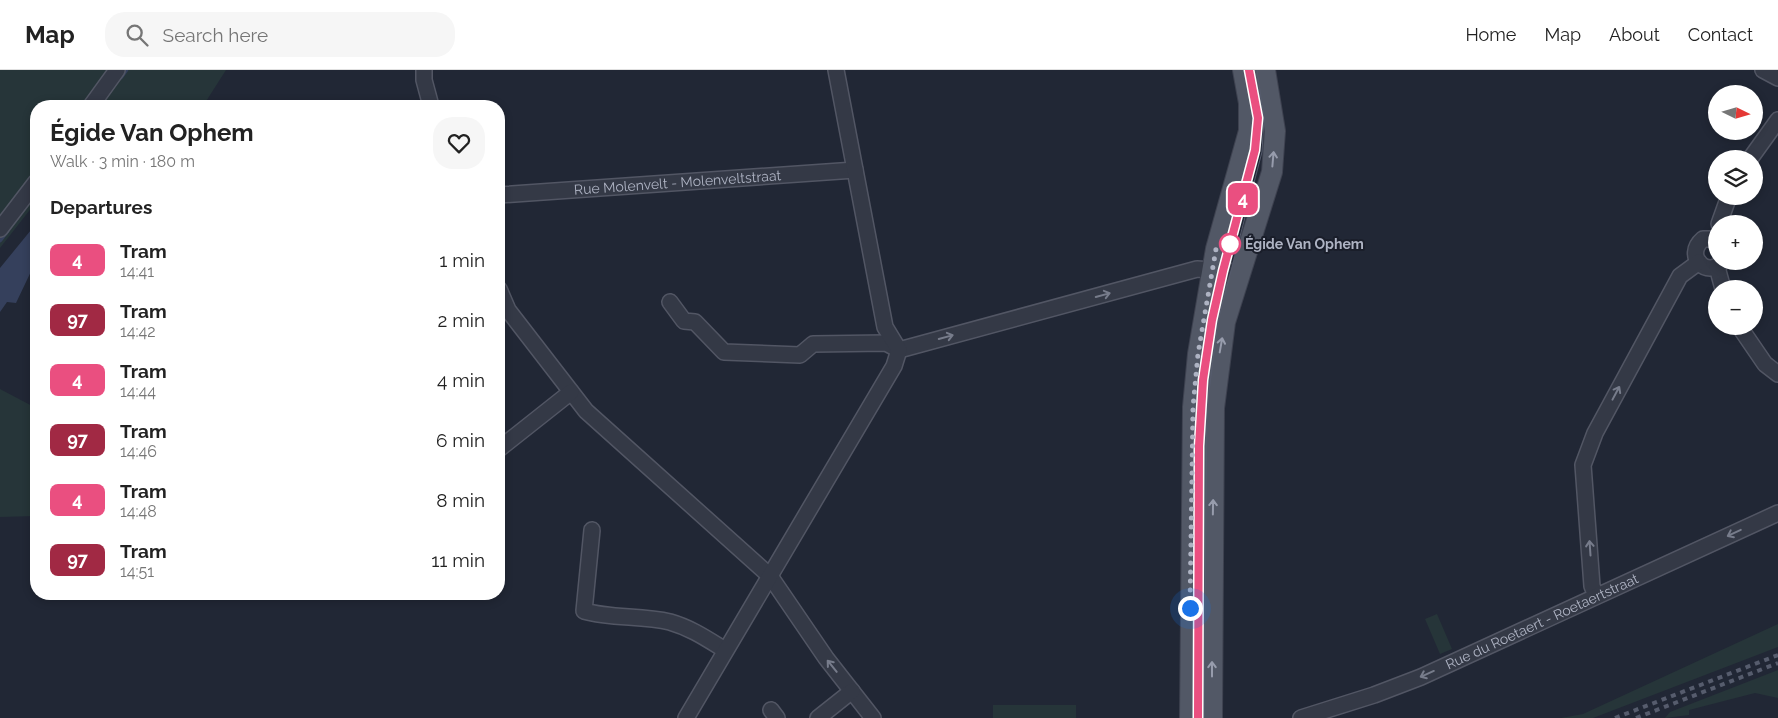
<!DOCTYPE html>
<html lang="en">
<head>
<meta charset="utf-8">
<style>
  :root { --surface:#fff; --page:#f6f6f6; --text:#222; --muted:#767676; --line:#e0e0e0 }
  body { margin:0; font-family:Raleway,sans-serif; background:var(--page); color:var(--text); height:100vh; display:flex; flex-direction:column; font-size:19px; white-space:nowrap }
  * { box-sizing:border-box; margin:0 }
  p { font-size:16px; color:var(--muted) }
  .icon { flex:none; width:28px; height:28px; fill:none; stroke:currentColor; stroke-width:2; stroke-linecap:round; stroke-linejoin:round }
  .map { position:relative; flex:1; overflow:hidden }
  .side { position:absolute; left:30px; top:30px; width:475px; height:500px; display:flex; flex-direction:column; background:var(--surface); border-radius:20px; box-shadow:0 2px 8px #0003 }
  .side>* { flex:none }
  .badge { padding:0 10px; border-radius:8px; font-size:18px; line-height:32px }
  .needle { width:32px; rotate:95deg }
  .fabs { position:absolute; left:1708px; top:15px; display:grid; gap:10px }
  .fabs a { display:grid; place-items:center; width:55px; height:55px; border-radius:50%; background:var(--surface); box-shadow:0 2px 8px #0003; font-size:25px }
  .you { position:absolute; width:25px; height:25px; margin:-12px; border:4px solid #fff; border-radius:50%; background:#1a73e8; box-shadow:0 0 0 8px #1a73e833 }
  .map>.badge { position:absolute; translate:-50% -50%; box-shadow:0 0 0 2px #fff }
  h2 { padding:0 20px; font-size:19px; line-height:45px }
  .round { display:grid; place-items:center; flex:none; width:52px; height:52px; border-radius:20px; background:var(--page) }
  .summary { display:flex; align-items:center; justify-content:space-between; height:85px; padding:0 20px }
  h1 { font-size:24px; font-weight:700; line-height:38px }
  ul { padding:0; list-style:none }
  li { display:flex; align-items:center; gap:15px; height:60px; padding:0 20px }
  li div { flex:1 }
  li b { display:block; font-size:19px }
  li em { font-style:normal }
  li .badge { min-width:55px; font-weight:700; text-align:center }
  header { display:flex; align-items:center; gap:30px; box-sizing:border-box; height:70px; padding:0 25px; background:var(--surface); border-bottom:1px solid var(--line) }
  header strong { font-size:24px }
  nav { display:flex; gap:28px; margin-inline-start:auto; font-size:18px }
  .search { width:350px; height:45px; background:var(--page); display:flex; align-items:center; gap:12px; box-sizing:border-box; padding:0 18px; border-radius:20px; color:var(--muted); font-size:19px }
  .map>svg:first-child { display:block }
</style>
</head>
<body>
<header>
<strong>Map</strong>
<div class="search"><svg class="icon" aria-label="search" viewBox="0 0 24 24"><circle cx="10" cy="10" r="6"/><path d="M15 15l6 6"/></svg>Search here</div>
<nav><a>Home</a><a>Map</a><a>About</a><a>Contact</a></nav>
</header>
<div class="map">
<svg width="1778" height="648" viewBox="0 0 1778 648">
  <rect width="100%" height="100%" fill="#212735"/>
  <!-- green -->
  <g fill="#263539">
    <polygon points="0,0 226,0 203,36 36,36 36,132 0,178"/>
    <polygon points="0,319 36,338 36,446 0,447"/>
    <polygon points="1437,544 1452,579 1440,584 1425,549"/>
    <polygon points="1778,554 1778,577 1593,648 1561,648 1583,644"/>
    <polygon points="1778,600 1778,628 1755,623 1689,640 1689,645 1665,648 1670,642"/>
    <rect x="993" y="635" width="83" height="13"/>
  </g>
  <!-- water -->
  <polygon fill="#35405c" points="31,160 36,161 36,191 16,233 7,232 0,242 0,198"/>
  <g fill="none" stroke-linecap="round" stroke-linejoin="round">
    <!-- stream -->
    <g stroke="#35405c" stroke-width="4.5">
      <polyline points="121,7 126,0"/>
      <polyline points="0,170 7,161"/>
    </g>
    <defs>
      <g id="minor">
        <polyline points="424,0 424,10 431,36"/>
        <polyline points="1763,0 1778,8"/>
        <polyline points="91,36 117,0"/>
        <polyline points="1750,89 1778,50"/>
        <path id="s1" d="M499 125 855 100"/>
        <polyline points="1719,154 1729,126"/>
        <polyline points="0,159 36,112"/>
        <path d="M1716 169H1703C1683 186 1708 210 1723 191"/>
        <polyline points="1717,197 1723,219"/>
        <polyline points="499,219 508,240 586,341 770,506 826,588 873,648"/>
        <polyline points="670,232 684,251 695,252 724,282 800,285 813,274 886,273 899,280 1197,199 1240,202"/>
        <polyline points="1739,256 1765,294 1778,304"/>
        <polyline points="499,379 571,322"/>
        <path d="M592 460 584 541C612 549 642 545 670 552 691 558 707 569 725 580"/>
        <polyline points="1596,526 1592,516 1583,395 1595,363 1680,206 1699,192"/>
        <polyline points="771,640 777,648"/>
        <polyline points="686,648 894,296 899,280 885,257 836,0"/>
        <polyline points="818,648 852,621"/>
        <path id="s2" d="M1301 648 1374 625 1421 607 1778 443"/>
      </g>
      <g id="major">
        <polyline points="1190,648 1193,337 1198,284 1216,179 1249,61 1249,33 1243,0"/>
        <polyline points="1212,648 1214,338 1225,252 1272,102 1275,61 1265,0"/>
      </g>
    </defs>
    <!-- minor casing -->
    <use href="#minor" stroke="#525664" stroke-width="18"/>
    <!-- major casing -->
    <use href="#major" stroke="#3e4250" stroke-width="22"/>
    <!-- minor -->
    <use href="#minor" stroke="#343946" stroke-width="15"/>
    <!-- major -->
    <use href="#major" stroke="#525866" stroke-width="20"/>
    <!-- tram -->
    <polyline stroke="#565c6d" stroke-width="1" points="1204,648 1207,338 1218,251 1262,82 1264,48 1257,0"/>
    <!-- rail -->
    <g stroke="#565c6d" stroke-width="4" stroke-dasharray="5 5" stroke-linecap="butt">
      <polyline points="1615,648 1778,585"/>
      <polyline points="1636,648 1778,593"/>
    </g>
  </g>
  <!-- one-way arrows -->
  <defs><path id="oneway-shaft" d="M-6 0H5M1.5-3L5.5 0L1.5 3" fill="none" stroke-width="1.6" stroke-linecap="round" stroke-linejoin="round" transform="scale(1.25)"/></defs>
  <g stroke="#979cac">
    <use href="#oneway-shaft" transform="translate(1273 89) rotate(-85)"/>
    <use href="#oneway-shaft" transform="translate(1221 275) rotate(-80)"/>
    <use href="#oneway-shaft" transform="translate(1213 437) rotate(-89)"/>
    <use href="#oneway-shaft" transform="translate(1212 599) rotate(-90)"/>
  </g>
  <g stroke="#777c8b">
    <use href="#oneway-shaft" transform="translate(1103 225) rotate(-15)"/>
    <use href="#oneway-shaft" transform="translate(946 267) rotate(-15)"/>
    <use href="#oneway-shaft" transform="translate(1616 323) rotate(-62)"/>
    <use href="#oneway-shaft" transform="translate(1734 463) rotate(155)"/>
    <use href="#oneway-shaft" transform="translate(1590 478) rotate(-94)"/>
    <use href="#oneway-shaft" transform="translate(832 596) rotate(-129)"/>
    <use href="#oneway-shaft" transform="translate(1427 604) rotate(156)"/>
  </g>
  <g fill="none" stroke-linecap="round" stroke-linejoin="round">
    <defs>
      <polyline id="line" points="1198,648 1199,376 1203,310 1212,250 1223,201 1255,80 1258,48 1249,0"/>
    </defs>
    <!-- line casing -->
    <use href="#line" stroke="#fff" stroke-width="11"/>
    <!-- line -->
    <use href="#line" stroke="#ea4f80" stroke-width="8"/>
    <!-- walk -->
    <polyline stroke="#aeb3c3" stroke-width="5" stroke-dasharray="0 9" points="1190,538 1193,337 1198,284 1216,179 1230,174"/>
  </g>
  <!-- markers -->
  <circle fill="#fff" stroke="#ea4f80" stroke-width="2.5" cx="1230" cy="174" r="10"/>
  <g text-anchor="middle" stroke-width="4" stroke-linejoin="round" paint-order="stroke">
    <!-- street labels -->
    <g font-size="14" fill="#aeb3c3" stroke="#1a1e2a">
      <text dy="5" stroke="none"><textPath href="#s1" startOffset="179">Rue Molenvelt - Molenveltstraat</textPath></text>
      <text dy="5" stroke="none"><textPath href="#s2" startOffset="260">Rue du Roetaert - Roetaertstraat</textPath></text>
    </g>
    <!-- stop labels -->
    <g font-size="14" font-weight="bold" fill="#aeb3c3" stroke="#1a1e2a" text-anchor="start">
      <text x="1245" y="179">Égide Van Ophem</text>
    </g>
  </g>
</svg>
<div class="fabs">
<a><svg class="needle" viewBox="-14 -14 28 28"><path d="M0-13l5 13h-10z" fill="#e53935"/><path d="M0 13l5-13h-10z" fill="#767676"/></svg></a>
<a><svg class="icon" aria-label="layers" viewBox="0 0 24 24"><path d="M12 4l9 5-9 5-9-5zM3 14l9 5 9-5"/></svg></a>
<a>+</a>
<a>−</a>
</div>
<div class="you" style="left:1190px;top:538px"></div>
<b class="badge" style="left:1243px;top:129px;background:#ea4f80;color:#fff">4</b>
<section class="side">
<div class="summary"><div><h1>Égide Van Ophem</h1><p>Walk · 3 min · 180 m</p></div><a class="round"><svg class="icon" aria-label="heart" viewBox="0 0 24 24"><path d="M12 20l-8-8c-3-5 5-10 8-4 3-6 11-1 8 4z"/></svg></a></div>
<h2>Departures</h2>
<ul>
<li><span class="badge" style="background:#ea4f80;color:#fff">4</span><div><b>Tram</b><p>14:41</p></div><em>1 min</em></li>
<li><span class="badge" style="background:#a12944;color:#fff">97</span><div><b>Tram</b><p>14:42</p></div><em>2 min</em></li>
<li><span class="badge" style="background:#ea4f80;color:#fff">4</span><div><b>Tram</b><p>14:44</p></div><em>4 min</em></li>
<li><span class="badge" style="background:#a12944;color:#fff">97</span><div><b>Tram</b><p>14:46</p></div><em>6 min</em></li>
<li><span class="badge" style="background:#ea4f80;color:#fff">4</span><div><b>Tram</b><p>14:48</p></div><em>8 min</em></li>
<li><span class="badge" style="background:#a12944;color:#fff">97</span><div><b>Tram</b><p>14:51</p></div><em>11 min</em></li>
</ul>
</section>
</div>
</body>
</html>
